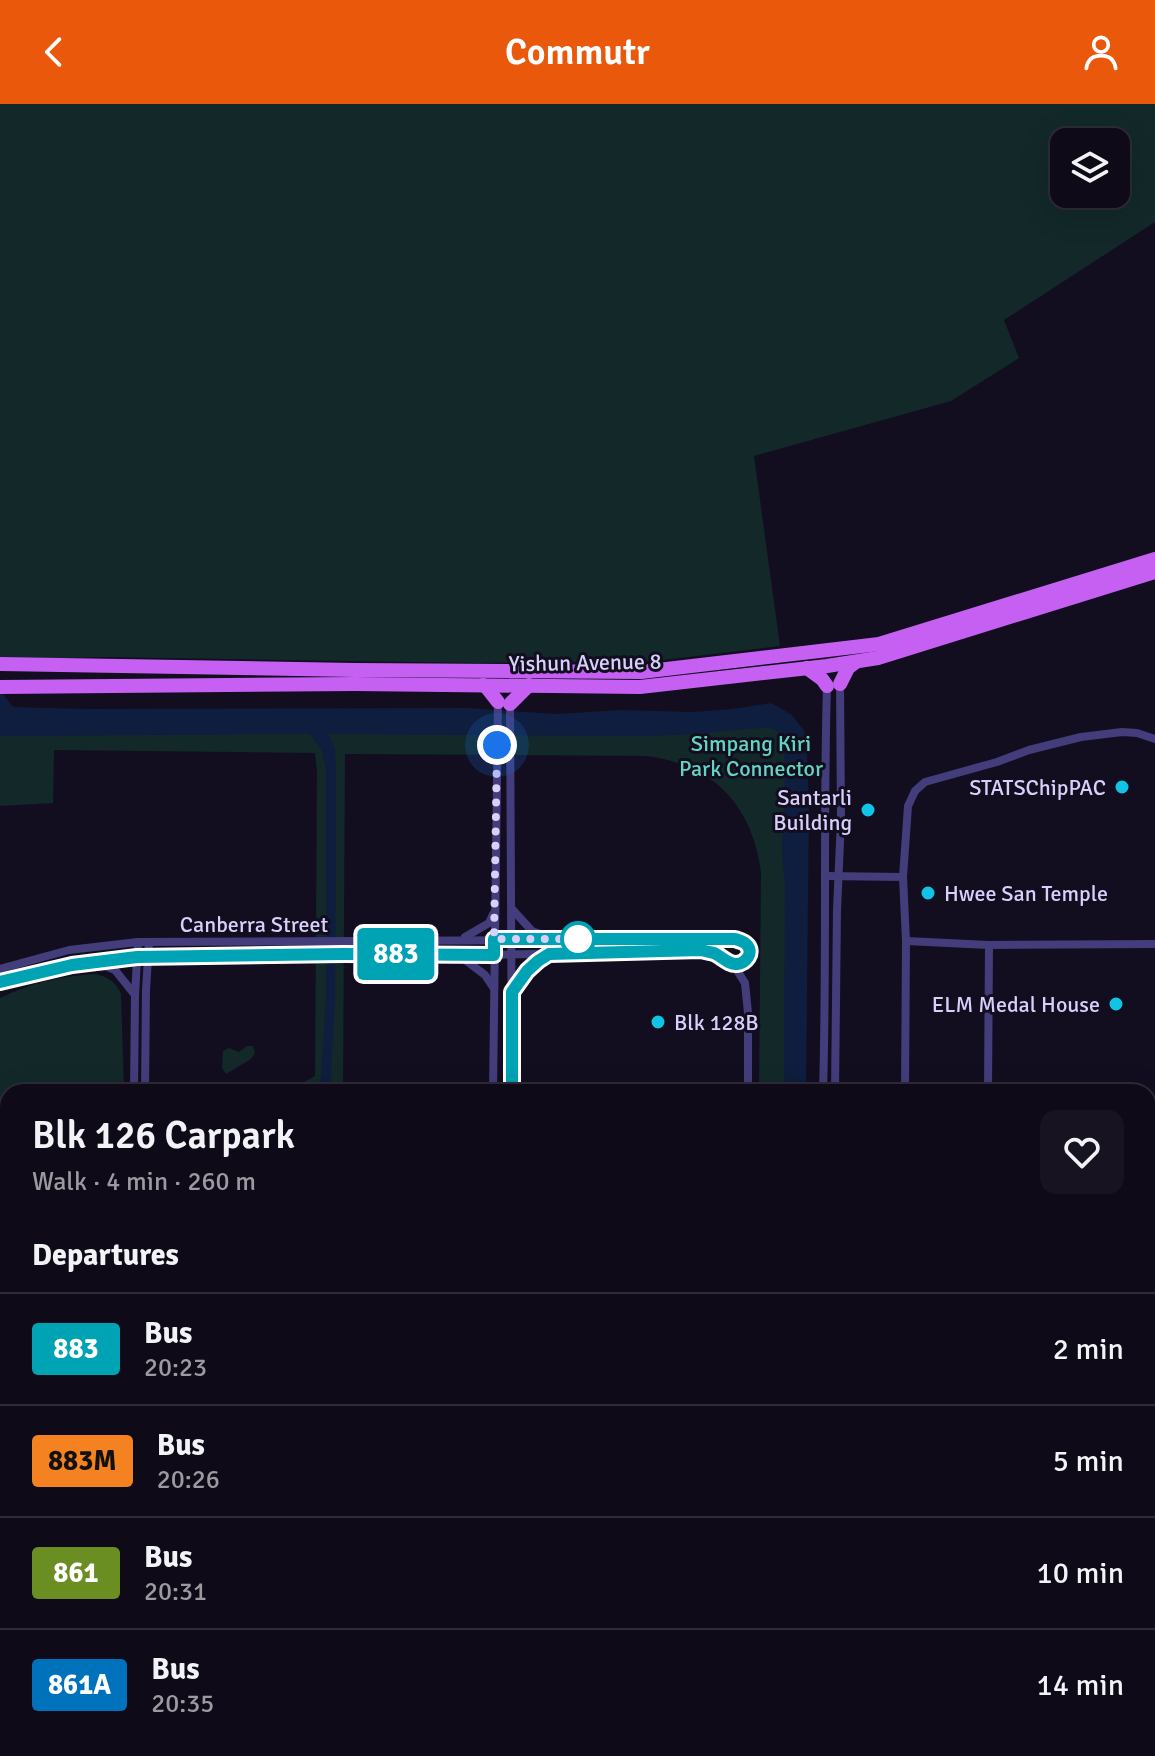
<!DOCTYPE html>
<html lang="en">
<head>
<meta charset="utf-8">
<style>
  :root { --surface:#0e0a17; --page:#171320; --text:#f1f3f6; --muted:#9b9aa1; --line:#2e2b36; --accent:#ea580c }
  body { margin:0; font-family:Signika,sans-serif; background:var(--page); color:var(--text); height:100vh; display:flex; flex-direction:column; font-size:30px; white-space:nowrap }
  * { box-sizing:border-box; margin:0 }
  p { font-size:26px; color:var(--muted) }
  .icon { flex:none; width:44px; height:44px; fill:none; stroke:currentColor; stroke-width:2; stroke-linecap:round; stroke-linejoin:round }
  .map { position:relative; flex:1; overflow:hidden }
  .sheet { position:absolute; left:0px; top:980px; width:1156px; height:672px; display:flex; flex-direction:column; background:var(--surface); border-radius:24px 24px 0 0; box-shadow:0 8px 32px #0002,0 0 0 2px var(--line) }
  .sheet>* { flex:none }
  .badge { padding:0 16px; border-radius:6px; font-size:28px; line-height:52px }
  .buttons { position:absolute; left:1050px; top:24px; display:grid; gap:16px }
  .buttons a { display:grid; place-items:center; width:80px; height:80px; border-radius:16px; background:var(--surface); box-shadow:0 8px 32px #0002,0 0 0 2px var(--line); font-size:40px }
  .you { position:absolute; width:40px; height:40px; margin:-20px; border:6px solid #fff; border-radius:50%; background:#1a73e8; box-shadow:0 0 0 12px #1a73e833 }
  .map>.badge { position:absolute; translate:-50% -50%; box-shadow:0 0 0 4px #fff }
  h2 { padding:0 32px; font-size:30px; line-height:72px }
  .round { display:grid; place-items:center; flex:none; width:84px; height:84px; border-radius:16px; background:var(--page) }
  .head { display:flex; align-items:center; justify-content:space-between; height:136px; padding:0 32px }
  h1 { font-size:38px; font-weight:600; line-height:60px }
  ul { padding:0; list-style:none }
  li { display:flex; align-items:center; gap:24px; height:112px; padding:0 32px; border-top:2px solid var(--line) }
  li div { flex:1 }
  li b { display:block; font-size:30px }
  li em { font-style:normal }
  li .badge { min-width:88px; font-weight:700; text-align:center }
  header { display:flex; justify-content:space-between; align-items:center; height:104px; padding:0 32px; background:var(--accent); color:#fff; font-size:36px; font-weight:600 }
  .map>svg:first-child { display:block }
</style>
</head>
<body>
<header><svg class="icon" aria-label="back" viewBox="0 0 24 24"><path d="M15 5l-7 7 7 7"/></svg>Commutr<svg class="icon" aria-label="person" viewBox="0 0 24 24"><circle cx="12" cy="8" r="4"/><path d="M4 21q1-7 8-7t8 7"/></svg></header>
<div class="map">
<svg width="1155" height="1652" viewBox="0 0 1155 1652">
  <rect width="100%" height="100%" fill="#120e1f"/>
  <!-- green -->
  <g fill="#122829" fill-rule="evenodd">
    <path d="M0 0H1155V118L1004 216 1019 254 951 297 754 352 780 542 655 557 476 559 104 553 0 556ZM1064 38H1116V90H1064Z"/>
    <path d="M0 606 21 619 767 609 795 632 792 988H759L761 768C752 701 714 661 647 652L345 650 343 988H285L315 972 317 667 315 649 54 646 53 699 0 702Z"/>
    <path d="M96 870C108 873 116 878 121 890L124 988H8V1075H0V894C31 879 61 872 96 870Z"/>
    <polygon points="247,942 253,942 255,949 251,955 226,970 222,964 223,947 229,944 239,948"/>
    <polygon points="1148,1250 1155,1250 1154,1366 1148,1366"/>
  </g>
  <!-- water -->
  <g fill="#0f1d3e">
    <path d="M0 586 13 603 84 605 468 604 555 610 621 606 692 608 732 605 771 599 792 611 805 628 807 648 809 702 806 988H784L785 780C784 770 782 759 782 748 782 728 791 640 778 628 773 623 766 624 760 624L678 631 634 632 328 630 335 644 336 680 335 894 330 988H320L326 893V665L321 645 310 630 3 632 0 630Z"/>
    <polygon points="0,1538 2,1538 8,1568 8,1610 1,1611"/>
  </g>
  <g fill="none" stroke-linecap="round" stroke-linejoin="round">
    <!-- minor -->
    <g stroke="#433d7b" stroke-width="8">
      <polyline points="510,596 512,988"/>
      <polyline points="825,772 903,773"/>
      <polyline points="512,805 532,827 548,833"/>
      <polyline points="465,833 489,819 493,810"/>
      <polyline points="906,837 989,841 1155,840"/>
      <polyline points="460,852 485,871 493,883"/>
      <polyline points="95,858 115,866 135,891"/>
      <path d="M0 865 69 846 138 838 735 835 746 840 750 847C748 856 742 860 733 860"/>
      <polyline points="0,878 72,861 137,853 343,850 488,851 701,846 717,850 733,860 745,879 748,909 748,988"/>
      <polyline points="512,887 527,867 547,851"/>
      <polyline points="134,988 135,891 138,838"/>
      <polyline points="145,988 146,886 149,838"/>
      <polyline points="493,988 498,596"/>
      <path d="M823 988C827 852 823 717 827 581"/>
      <polyline points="835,988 837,806 841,715 840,578"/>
      <polyline points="905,988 906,837 903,773 908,702 915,687 925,678 997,658 1029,646 1081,633 1122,628 1137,629 1155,635"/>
      <polyline points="988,988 989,841"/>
      <polyline points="1148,1122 1155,1121"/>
      <polyline points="0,1209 8,1211"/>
      <polyline points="0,1312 8,1226"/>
      <polyline points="530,1644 549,1652"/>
      <polyline points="183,1652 200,1644"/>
      <polyline points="200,1652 243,1647 276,1651 463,1644 488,1645 526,1652"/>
    </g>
    <!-- primary -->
    <g stroke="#c560f3" stroke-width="14">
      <polyline points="0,560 355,566 641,568 879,540 1155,455"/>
      <polyline points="807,564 822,575 827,582"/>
      <polyline points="840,580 848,564 856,558"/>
      <polyline points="483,581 487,584 498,598"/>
      <polyline points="0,583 355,580 640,583 827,562 878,554 1155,468"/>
      <polyline points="510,600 529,581"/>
      <polyline points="1148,1440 1155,1440"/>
      <polyline points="0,1454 8,1453"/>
      <polyline points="1148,1458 1155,1458"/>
      <polyline points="0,1468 8,1467"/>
    </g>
    <defs>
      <g id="rail">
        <polyline points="1148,1484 1155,1484"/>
        <polyline points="0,1497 8,1495"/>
      </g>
    </defs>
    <!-- rail casing -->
    <use href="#rail" stroke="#11c4e6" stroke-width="5"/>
    <!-- rail -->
    <use href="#rail" stroke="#120e1f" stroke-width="2" stroke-dasharray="6" stroke-linecap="butt"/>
  </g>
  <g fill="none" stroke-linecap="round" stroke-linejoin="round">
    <defs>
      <path id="line" d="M0 878 72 861 137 853 343 850 494 851V835H735C738 836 745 838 747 841 754 849 746 859 737 860 729 861 721 852 714 849 709 848 705 847 701 846L549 850 538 857 527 867 512 888V988"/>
    </defs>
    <!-- line casing -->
    <use href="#line" stroke="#fff" stroke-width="18"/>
    <!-- line -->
    <use href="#line" stroke="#00a3b4" stroke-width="12"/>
    <!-- walk -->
    <polyline stroke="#d8d0fb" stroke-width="8" stroke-dasharray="0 14.4" points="497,641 494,835 584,835 578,835"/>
  </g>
  <!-- markers -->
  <g fill="#11c4e6" stroke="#120e1f" stroke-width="3">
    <circle cx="1122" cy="683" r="8"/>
    <circle cx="868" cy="706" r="8"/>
    <circle cx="928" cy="789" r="8"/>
    <circle cx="1116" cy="900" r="8"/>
    <circle cx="658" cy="918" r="8"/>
  </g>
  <circle fill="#fff" stroke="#00a3b4" stroke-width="4" cx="578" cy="835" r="16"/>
  <g text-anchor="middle" stroke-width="6" stroke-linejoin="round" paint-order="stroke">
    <!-- street labels -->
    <g font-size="22" fill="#d8d0fb" stroke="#120e1f">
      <text transform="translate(585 558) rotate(-1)" y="8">Yishun Avenue 8</text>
      <text x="254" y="828">Canberra Street</text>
    </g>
    <!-- park labels -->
    <g font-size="22" fill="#62d5c0" stroke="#120e1f">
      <text x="751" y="647">Simpang Kiri<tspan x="751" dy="25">Park Connector</tspan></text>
    </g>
    <!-- poi labels -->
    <g font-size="22" fill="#d8d0fb" stroke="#120e1f" text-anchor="end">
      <text x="1106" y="691">STATSChipPAC</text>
      <text x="852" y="701">Santarli<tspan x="852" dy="25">Building</tspan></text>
      <text x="944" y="797" text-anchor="start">Hwee San Temple</text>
      <text x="1100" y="908">ELM Medal House</text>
      <text x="674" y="926" text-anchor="start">Blk 128B</text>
    </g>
  </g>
</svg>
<div class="buttons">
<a><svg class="icon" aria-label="layers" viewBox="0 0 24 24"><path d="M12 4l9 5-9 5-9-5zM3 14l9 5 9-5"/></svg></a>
</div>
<div class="you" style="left:497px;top:641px"></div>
<b class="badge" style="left:396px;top:850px;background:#00a3b4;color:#fff">883</b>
<section class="sheet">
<div class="head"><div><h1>Blk 126 Carpark</h1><p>Walk · 4 min · 260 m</p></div><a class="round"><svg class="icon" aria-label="heart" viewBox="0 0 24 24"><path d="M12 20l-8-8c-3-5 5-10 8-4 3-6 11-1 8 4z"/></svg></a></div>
<h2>Departures</h2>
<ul>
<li><span class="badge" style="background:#00a3b4;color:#fff">883</span><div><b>Bus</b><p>20:23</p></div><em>2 min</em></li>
<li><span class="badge" style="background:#f58220;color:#111">883M</span><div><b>Bus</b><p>20:26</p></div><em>5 min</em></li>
<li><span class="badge" style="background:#6b8e23;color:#fff">861</span><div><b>Bus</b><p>20:31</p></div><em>10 min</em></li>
<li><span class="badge" style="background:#0072bc;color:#fff">861A</span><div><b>Bus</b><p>20:35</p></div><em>14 min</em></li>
</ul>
</section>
</div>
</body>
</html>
